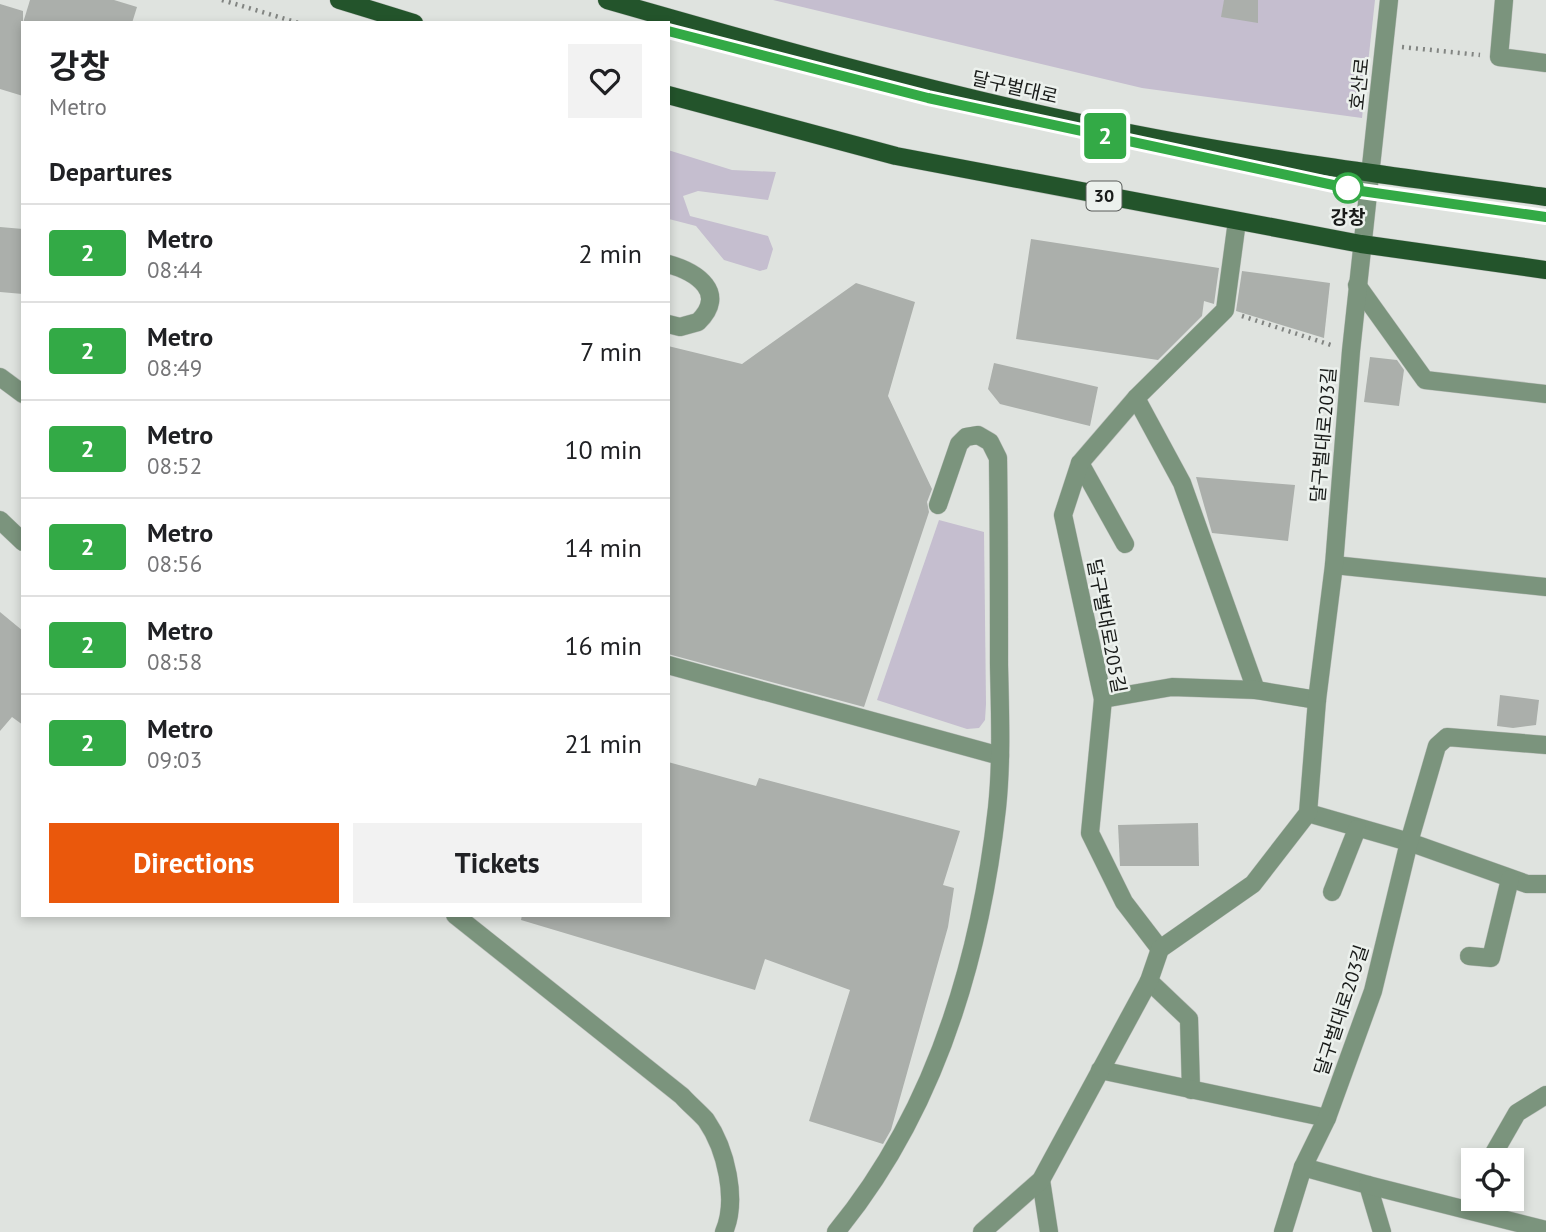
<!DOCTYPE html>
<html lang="en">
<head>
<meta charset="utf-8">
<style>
  :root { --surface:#fff; --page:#f2f2f2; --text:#202124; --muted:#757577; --line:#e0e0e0; --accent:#ea580c }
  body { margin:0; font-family:"PT Sans","Noto Sans KR",sans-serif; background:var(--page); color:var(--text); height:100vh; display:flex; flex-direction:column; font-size:26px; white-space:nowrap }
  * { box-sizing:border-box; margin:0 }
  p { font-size:23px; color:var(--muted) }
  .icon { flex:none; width:38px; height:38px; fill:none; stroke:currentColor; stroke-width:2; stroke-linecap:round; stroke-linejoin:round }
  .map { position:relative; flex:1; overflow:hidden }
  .panel { position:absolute; left:21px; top:21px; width:649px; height:896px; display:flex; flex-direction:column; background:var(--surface); border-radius:0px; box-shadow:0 4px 10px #0003 }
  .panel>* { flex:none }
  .badge { padding:0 14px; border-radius:5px; font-size:24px; line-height:46px }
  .tools { position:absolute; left:1461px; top:1148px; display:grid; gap:14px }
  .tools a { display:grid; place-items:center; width:63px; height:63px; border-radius:0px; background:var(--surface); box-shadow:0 4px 10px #0003; font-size:35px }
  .map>.badge { position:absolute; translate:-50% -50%; box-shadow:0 0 0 4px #fff }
  h2 { padding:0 28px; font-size:26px; line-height:63px }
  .round { display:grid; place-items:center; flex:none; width:74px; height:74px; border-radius:0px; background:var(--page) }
  .head { display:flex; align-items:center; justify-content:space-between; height:119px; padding:0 28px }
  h1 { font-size:33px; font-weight:700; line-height:52px }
  .cta { display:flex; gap:14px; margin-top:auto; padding:14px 28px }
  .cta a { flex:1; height:80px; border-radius:0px; background:var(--accent); color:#fff; font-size:28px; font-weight:700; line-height:80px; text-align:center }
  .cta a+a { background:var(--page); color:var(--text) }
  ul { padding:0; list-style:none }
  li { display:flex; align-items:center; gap:21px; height:98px; padding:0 28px; border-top:2px solid var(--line) }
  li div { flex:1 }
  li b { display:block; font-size:26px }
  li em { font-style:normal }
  li .badge { min-width:77px; font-weight:700; text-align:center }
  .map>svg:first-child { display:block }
</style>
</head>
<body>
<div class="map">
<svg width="1546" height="1232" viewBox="0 0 1546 1232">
  <rect width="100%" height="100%" fill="#dfe3df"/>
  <!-- green -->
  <g fill="#c5becf">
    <polygon points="773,0 1375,0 1362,118 1142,88"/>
    <polygon points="668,150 732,170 776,172 768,200 698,191 683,196 690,216 768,236 773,249 767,269 760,271 724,260 696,226 669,219"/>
    <polygon points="939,520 984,532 986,704 985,720 979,728 967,729 877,700"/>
  </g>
  <!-- building -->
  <g fill="#abafab">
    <polygon points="30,0 114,0 137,7 132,23 23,23"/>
    <polygon points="1224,0 1258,0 1258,23 1221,17"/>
    <polygon points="0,4 23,11 23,96 0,89"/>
    <polygon points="0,227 23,229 23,294 0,292"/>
    <polygon points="1031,239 1219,268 1214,304 1204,301 1202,316 1158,360 1016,339"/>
    <polygon points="1242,271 1330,283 1324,338 1236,311"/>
    <polygon points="856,283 915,302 888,396 932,489 927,502 929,512 864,707 668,654 668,346 742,364"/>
    <polygon points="1370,357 1397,360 1404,370 1399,406 1364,402"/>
    <polygon points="994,363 1098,387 1090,426 1000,404 988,389"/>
    <polygon points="1196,477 1295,485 1288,541 1212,533"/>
    <polygon points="0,612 23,631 23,725 12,717 0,731"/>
    <polygon points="1500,695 1539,700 1536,725 1513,728 1497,726"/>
    <polygon points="668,762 756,786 759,778 960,831 943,885 954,888 948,927 891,1130 883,1144 809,1121 850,990 765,959 755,990 521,920 522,915 668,915"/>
    <polygon points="1198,823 1199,866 1120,866 1118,825"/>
  </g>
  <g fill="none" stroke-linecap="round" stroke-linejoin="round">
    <defs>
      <g id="minor">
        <polyline points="1504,0 1499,57 1546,63"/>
        <path d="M668 264C697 272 728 293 698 322L680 327 668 324"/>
        <polyline points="1357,285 1425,380 1546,394"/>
        <polyline points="0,377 23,394"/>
        <polyline points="1136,398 1182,483 1256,690"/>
        <polyline points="1080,463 1125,544"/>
        <polyline points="0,520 23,542"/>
        <polyline points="1334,565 1546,587"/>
        <polyline points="668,665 1000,756"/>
        <polyline points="1103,699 1172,687 1256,690 1317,700"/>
        <polyline points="1308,813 1409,842 1527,884 1546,884"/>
        <polyline points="1332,892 1357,829"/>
        <path d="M455 915 682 1096C689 1104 699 1112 706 1120 726 1149 738 1200 724 1232"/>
        <polyline points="1160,949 1124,902 1090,833 1103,699 1063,515 1080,463 1136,398 1225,310 1237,221"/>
        <polyline points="1469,956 1491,958 1510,879"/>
        <polyline points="1149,981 1189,1019 1191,1090"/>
        <polyline points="1100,1070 1327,1118"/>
        <polyline points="1490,1160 1517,1113 1546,1095"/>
        <polyline points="1303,1167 1368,1185 1382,1232"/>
        <polyline points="1041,1180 1049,1232"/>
        <polyline points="1368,1185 1546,1230"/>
        <path d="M836 1232C934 1113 980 960 997 808 1002 760 1000 712 999 665 999 596 999 527 998 458L990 442 978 435 966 437 959 444 938 505"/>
        <polyline points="982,1232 1041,1180 1149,981 1160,949 1253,884 1308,813 1317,700 1334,565 1351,351 1389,0"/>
        <polyline points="1283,1232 1303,1167 1327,1118 1373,991 1409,842 1437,746 1447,737 1546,745"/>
      </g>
      <g id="major">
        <polyline points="339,0 414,23"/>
        <path d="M607 0C767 46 927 91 1090 125 1241 157 1394 176 1546 197"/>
        <polyline points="668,95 896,156 1361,244 1546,270"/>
      </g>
    </defs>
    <!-- minor casing -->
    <use href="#minor" stroke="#bbbfbb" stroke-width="19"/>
    <!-- major casing -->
    <use href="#major" stroke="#bbbfbb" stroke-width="19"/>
    <!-- path -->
    <g stroke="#828582" stroke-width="4.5" stroke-dasharray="2 5" stroke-linecap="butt">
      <polyline points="222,0 299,23"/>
      <polyline points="1402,47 1480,55"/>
      <polyline points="1242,316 1334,346"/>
    </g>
    <!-- minor -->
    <use href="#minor" stroke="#7b947d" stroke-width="18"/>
    <!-- major -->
    <use href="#major" stroke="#23542b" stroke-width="18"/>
  </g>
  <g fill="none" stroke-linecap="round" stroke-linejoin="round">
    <defs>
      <polyline id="line" points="668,31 928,98 1361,191 1546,217"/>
    </defs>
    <!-- line casing -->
    <use href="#line" stroke="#fff" stroke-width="16"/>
    <!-- line -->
    <use href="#line" stroke="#33aa46" stroke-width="10"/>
  </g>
  <!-- markers -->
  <circle fill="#fff" stroke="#33aa46" stroke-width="3.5" cx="1348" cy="188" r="14"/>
  <g text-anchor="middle" stroke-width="5" stroke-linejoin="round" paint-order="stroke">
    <!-- shield labels -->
    <rect fill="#ecf1ed" stroke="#585b59" stroke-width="2" x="1086.5" y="181.5" width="35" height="29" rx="5"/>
    <g font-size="18" font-weight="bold" fill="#191b19">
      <text x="1104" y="202">30</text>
    </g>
    <!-- street labels -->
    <g font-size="19" fill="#191b19" stroke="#ecf1ed">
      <text transform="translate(1359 84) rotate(-84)" y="7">호산로</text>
      <text transform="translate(1015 87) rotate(13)" y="7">달구벌대로</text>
      <text transform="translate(1323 435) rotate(-85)" y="7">달구벌대로203길</text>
      <text transform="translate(1107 626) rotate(79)" y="7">달구벌대로205길</text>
      <text transform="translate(1341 1010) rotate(-72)" y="7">달구벌대로203길</text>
    </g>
    <!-- stop labels -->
    <g font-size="19" font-weight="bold" fill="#191b19" stroke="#ecf1ed">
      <text x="1348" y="224">강창</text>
    </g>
  </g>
</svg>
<div class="tools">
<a><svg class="icon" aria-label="locate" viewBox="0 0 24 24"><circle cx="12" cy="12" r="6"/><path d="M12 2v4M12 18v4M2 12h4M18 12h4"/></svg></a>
</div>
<b class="badge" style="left:1105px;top:136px;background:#33aa46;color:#fff">2</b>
<section class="panel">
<div class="head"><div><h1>강창</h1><p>Metro</p></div><a class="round"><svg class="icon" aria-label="heart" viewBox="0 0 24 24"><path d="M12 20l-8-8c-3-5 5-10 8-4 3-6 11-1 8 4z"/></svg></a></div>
<h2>Departures</h2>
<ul>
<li><span class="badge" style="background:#33aa46;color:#fff">2</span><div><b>Metro</b><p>08:44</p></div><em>2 min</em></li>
<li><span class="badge" style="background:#33aa46;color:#fff">2</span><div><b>Metro</b><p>08:49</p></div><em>7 min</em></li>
<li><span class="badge" style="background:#33aa46;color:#fff">2</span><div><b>Metro</b><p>08:52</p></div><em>10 min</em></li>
<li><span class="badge" style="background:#33aa46;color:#fff">2</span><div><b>Metro</b><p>08:56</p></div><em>14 min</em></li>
<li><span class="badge" style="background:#33aa46;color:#fff">2</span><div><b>Metro</b><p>08:58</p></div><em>16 min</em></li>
<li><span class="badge" style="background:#33aa46;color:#fff">2</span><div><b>Metro</b><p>09:03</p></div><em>21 min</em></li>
</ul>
<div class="cta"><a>Directions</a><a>Tickets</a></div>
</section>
</div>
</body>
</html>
